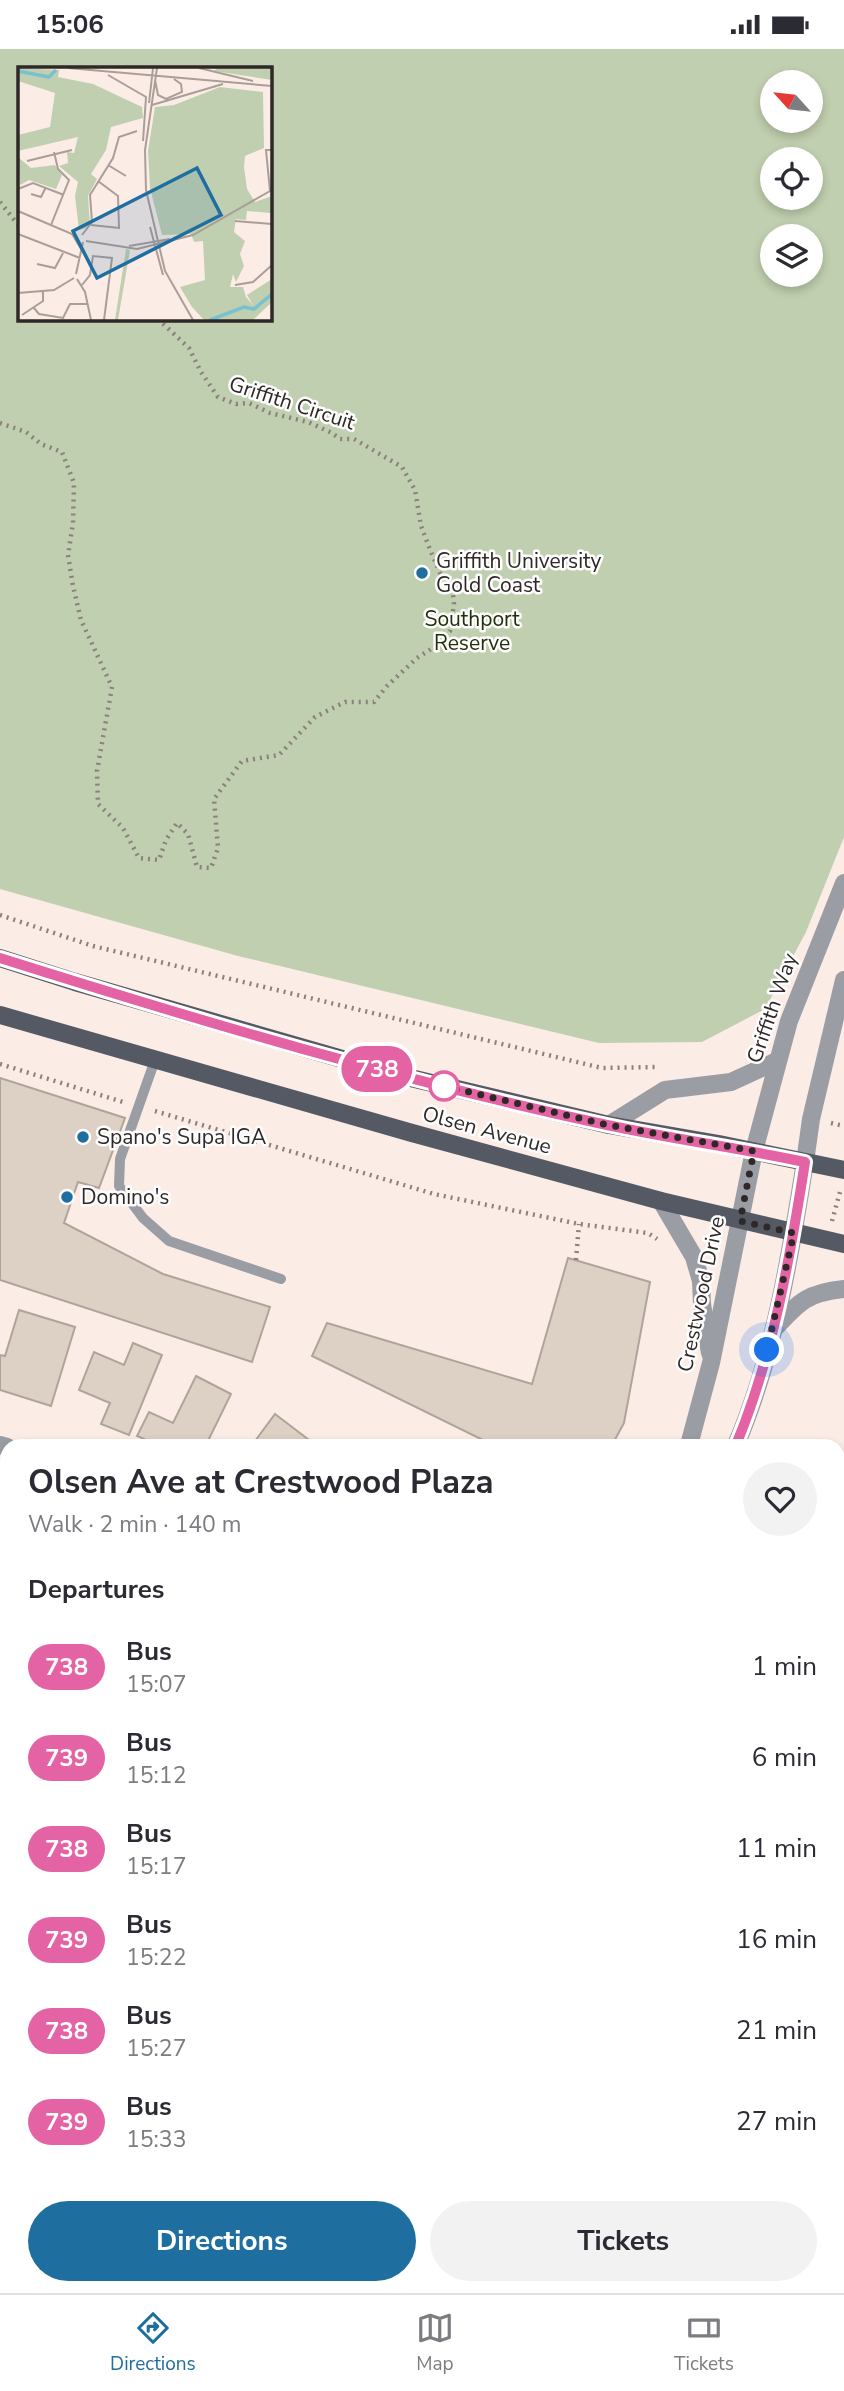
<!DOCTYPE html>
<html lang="en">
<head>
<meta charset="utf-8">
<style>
  :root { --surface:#fff; --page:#f2f2f3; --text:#2b2b33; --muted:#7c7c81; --line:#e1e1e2; --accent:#1f6ea0 }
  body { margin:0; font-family:"Nunito Sans",sans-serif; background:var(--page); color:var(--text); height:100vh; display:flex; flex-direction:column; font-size:26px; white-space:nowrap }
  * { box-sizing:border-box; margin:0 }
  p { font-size:23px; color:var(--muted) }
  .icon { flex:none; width:38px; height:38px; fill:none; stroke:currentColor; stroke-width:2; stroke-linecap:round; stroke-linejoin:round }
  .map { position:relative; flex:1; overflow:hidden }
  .drawer { position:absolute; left:0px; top:1390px; width:845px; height:856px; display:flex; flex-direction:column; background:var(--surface); border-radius:21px 21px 0 0; box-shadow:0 4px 10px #0003 }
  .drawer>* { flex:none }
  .badge { padding:0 14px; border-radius:23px; font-size:24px; line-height:46px }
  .needle { width:46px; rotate:297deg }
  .buttons { position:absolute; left:760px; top:21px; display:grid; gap:14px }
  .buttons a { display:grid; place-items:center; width:63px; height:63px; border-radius:50%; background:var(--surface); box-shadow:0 4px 10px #0003; font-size:35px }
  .you { position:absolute; width:35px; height:35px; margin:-18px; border:5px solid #fff; border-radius:50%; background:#1a73e8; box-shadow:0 0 0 10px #1a73e833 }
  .map>.badge { position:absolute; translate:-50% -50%; box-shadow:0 0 0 4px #fff }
  h2 { padding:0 28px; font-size:26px; line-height:63px }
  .round { display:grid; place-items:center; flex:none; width:74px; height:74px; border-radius:37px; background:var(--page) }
  .headline { display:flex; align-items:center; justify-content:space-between; height:119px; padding:0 28px }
  h1 { font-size:33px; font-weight:700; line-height:52px }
  .button { display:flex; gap:14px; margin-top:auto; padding:14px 28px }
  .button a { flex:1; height:80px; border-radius:42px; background:var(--accent); color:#fff; font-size:28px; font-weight:700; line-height:80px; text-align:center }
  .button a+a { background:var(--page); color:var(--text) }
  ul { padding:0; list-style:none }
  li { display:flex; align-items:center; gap:21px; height:91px; padding:0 28px }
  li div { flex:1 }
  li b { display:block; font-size:26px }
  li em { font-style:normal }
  li .badge { min-width:77px; font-weight:700; text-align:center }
  .status { display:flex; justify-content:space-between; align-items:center; height:49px; padding:0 35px; background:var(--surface); direction:ltr }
  .status svg { height:19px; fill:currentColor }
  .tabs { display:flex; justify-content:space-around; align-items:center; height:98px; border-top:2px solid var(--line); background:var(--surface); font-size:19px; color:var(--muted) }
  .tabs a { display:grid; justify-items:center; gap:4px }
  .tabs .active { color:var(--accent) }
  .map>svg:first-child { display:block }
</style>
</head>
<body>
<div class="status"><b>15:06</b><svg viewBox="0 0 49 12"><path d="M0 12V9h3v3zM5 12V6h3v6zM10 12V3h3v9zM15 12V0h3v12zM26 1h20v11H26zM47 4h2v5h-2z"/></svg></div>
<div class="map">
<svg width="844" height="2244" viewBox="0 0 844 2244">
  <rect width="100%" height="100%" fill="#fcece6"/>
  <!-- green -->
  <g fill="#c0cfaf" fill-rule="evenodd">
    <path d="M0 0H844V788L806 883 765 960 702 993 599 994 238 907 0 840ZM19 19H270V270H19ZM772 33H810V72H772ZM772 110H810V149H772ZM772 187H810V226H772Z"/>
    <polygon points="0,1927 7,1932 7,2128 0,2126"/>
  </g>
  <!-- building -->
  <g fill="#ddd1c6" stroke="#afa49a" stroke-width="2">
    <polygon points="0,1029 125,1069 99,1139 78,1133 64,1174 163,1225 270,1258 252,1313 0,1231"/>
    <polygon points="568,1209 650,1233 624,1374 612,1396 493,1396 312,1307 327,1274 532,1335"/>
    <polygon points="19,1261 75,1278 51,1357 0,1341 0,1306 5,1307"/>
    <polygon points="133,1294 162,1306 129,1386 101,1375 110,1354 79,1341 94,1303 124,1316"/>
    <polygon points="196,1327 231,1345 206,1396 168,1396 163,1394 162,1396 158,1396 137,1387 149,1363 173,1374"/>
    <polygon points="275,1365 309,1391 305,1396 252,1396"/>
    <polygon points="6,1469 7,1469 7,1506 0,1502 0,1480"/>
    <polygon points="7,1524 7,1550 0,1546 0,1537"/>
    <polygon points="0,1571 7,1574 7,1638 0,1641"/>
    <polygon points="7,1673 7,1727 0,1727 0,1674"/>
    <polygon points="7,1780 7,1826 0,1822 0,1791"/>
  </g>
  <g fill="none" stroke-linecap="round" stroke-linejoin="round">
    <!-- path -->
    <g stroke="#8b807c" stroke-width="4.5" stroke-dasharray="2 5" stroke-linecap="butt">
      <polyline points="0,153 19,177"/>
      <polyline points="0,374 26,383 41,395 62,403 74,434 73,474 68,506 73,537 81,571 112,638 97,722 98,755 123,779 139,809 159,811 166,791 177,774 188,785 197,818 211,819 218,799 214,750 242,712 279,706 315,668 345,653 374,653 387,637 417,609 436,597 450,582 454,555 452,537 440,524 431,503 421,477 415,441 402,418 354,390 340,390 332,384 308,373 270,364 249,354 236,355 218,348 201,323 189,299 158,270"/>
      <polyline points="0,866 93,897 602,1019 659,1018"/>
      <polyline points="0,1015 123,1053"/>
      <polyline points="155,1062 434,1145 579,1175 648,1184 657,1190"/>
      <polyline points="831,1074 844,1077"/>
      <polyline points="832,1172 840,1143"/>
      <polyline points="576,1211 579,1175"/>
    </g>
    <!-- service -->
    <polyline stroke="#9a9da3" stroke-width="10" points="155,1011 120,1110 119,1137 143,1169 169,1192 281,1230"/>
    <!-- minor -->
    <g stroke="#9a9da3" stroke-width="18">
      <polyline points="661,1152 694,1208 701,1232 702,1255 710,1304"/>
      <path d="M774 1280C799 1253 806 1244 844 1240"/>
      <polyline points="0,1396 7,1398"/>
      <polyline points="689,1396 711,1314 754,1102"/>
      <path d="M736 1396C774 1307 790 1208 805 1113"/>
      <polyline points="0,1894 7,1897"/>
      <polyline points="838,1958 844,1963"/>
      <polyline points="272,2238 284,2244"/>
      <polyline points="303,2238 305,2244"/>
      <polyline points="647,2238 655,2244"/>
      <polyline points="58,2244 64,2238"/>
      <polyline points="88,2244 97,2238"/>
    </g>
    <!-- tertiary -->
    <g stroke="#9a9da3" stroke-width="18">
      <polyline points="609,1076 665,1041 731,1033 777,1012"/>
      <polyline points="754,1102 789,972 844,834"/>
      <polyline points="805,1113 811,1070 844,931"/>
    </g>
    <!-- primary -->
    <g stroke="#555963" stroke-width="18">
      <polyline points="0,909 75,933 398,1026 609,1076 719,1095 844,1121"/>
      <polyline points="0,966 412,1084 661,1152 844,1195"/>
    </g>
  </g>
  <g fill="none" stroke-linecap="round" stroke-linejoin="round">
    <defs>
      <path id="line" d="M0 909C200 972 402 1032 607 1076 673 1090 739 1099 805 1113 790 1209 773 1307 736 1396"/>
    </defs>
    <!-- line casing -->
    <use href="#line" stroke="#fff" stroke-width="16"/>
    <!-- line -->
    <use href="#line" stroke="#e463a4" stroke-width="10"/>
    <!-- walk -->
    <polyline stroke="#2e2826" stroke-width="7" stroke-dasharray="0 12.6" points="444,1037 608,1076 754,1102 740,1172 794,1184 767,1301"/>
  </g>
  <!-- markers -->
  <g fill="#1f6ea0" stroke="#fdfdfd" stroke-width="2.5">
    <circle cx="422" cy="524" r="7"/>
    <circle cx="83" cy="1088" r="7"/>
    <circle cx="67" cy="1148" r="7"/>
  </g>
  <circle fill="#fff" stroke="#e463a4" stroke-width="3.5" cx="444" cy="1037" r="14"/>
  <g text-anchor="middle" stroke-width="5" stroke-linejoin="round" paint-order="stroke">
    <!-- street labels -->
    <g font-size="21" fill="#2e2826" stroke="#fdfdfd">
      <text transform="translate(292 354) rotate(18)" y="7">Griffith Circuit</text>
      <text transform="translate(772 959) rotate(-71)" y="7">Griffith Way</text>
      <text transform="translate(487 1081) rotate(15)" y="7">Olsen Avenue</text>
      <text transform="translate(701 1245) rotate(-78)" y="7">Crestwood Drive</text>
    </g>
    <!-- poi labels -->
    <g font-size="21" fill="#2e2826" stroke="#fdfdfd" text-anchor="start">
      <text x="436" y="519">Griffith University<tspan x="436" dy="24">Gold Coast</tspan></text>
      <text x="97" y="1095">Spano's Supa IGA</text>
      <text x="81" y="1155">Domino's</text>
    </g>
    <!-- park labels -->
    <g font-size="21" fill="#213009" stroke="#fdfdfd">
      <text x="472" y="577">Southport<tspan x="472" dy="24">Reserve</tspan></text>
    </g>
  </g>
  <!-- overview -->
  <g transform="translate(18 18)">
    <rect width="254" height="254" fill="#fcece6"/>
    <path d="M0 1 41 3 40 10 75 17 124 40 125 51 93 60 88 83 73 107 79 112 70 129 72 158 66 162 61 163 57 129 60 115 41 99 50 96 49 85 56 86 60 70 0 84V68L32 60 37 26 0 14ZM199 1H254V13L196 4ZM202 20 245 25 246 81 227 89 226 100 229 122 237 135 254 129 253 146 229 144 228 153 218 152 216 165 227 174 222 187 226 199 218 215 215 207 212 220H225L228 230 235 238 229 228 254 212V235L235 253H186L174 240 162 220 187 213 185 174 176 175 173 167 144 168 132 121 130 84 137 40 156 38ZM0 90 13 101 37 98 44 108 38 122 11 113 2 118ZM108 182 112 183 100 253H97Z" fill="#c0cfaf"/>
    <path fill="none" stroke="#7ac1d0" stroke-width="3.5" d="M0 4 31 10 38 3M192 253 226 240 236 242 254 227"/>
    <path fill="none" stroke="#aa9e99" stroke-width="2" d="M50 1 254 19M139 1 127 83 128 123 147 204 175 253M181 1 235 14M90 8 128 30 125 74M137 13 140 28 148 32 164 25 163 17 156 12M131 36 135 1M134 38 205 17M9 94 54 83M90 98 108 109M0 122 15 116 46 128M13 127 23 130 28 120M0 144 54 167 63 182M217 154 254 157M33 158 51 113 40 102 36 85M73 158 101 161 100 129 80 114M132 160 145 208M0 167 62 191M64 168 74 155 72 128 95 91 101 70 119 64M68 174 119 182 175 168 252 124 248 83H254M111 179 152 172M19 197 37 201 45 186M58 207 65 175M59 212 67 225 73 253M64 218 72 208 75 189 94 191 86 253M217 218 235 215 254 198M0 226 36 223 56 211M16 241 21 247 45 251 52 237H70M4 248 25 234V223"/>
    <path fill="#1f6ea0" fill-opacity="0.15" stroke="#1f6ea0" stroke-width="3.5" d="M179 101 203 148 79 211 55 164Z"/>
    <rect width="254" height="254" fill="none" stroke="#2e2826" stroke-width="3.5"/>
  </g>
</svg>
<div class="buttons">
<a><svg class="needle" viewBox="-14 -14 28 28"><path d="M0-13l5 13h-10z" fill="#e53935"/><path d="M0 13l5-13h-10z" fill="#7c7c81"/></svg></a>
<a><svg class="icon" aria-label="locate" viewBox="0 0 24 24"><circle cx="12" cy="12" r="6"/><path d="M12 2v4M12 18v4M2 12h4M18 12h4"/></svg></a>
<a><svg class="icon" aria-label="layers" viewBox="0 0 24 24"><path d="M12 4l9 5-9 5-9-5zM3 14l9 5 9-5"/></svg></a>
</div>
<div class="you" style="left:767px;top:1301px"></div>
<b class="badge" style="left:377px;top:1020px;background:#e463a4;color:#fff">738</b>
<section class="drawer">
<div class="headline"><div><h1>Olsen Ave at Crestwood Plaza</h1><p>Walk · 2 min · 140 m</p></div><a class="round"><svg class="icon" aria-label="heart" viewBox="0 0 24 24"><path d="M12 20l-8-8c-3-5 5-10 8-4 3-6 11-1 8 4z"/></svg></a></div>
<h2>Departures</h2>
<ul>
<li><span class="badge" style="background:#e463a4;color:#fff">738</span><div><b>Bus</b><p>15:07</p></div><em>1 min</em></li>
<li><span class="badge" style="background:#e463a4;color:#fff">739</span><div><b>Bus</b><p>15:12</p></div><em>6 min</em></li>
<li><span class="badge" style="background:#e463a4;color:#fff">738</span><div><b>Bus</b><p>15:17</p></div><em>11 min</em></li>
<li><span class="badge" style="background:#e463a4;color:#fff">739</span><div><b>Bus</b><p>15:22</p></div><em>16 min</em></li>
<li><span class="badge" style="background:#e463a4;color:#fff">738</span><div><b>Bus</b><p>15:27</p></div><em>21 min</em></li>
<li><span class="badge" style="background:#e463a4;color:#fff">739</span><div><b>Bus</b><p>15:33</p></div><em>27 min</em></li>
</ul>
<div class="button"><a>Directions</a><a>Tickets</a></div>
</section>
</div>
<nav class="tabs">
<a class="active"><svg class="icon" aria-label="directions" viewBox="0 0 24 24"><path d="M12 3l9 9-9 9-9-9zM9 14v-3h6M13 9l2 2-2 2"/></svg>Directions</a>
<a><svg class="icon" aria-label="map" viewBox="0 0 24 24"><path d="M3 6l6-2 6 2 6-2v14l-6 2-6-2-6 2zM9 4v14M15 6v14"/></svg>Map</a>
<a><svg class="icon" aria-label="tickets" viewBox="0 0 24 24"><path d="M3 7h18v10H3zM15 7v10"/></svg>Tickets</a>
</nav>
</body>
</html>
